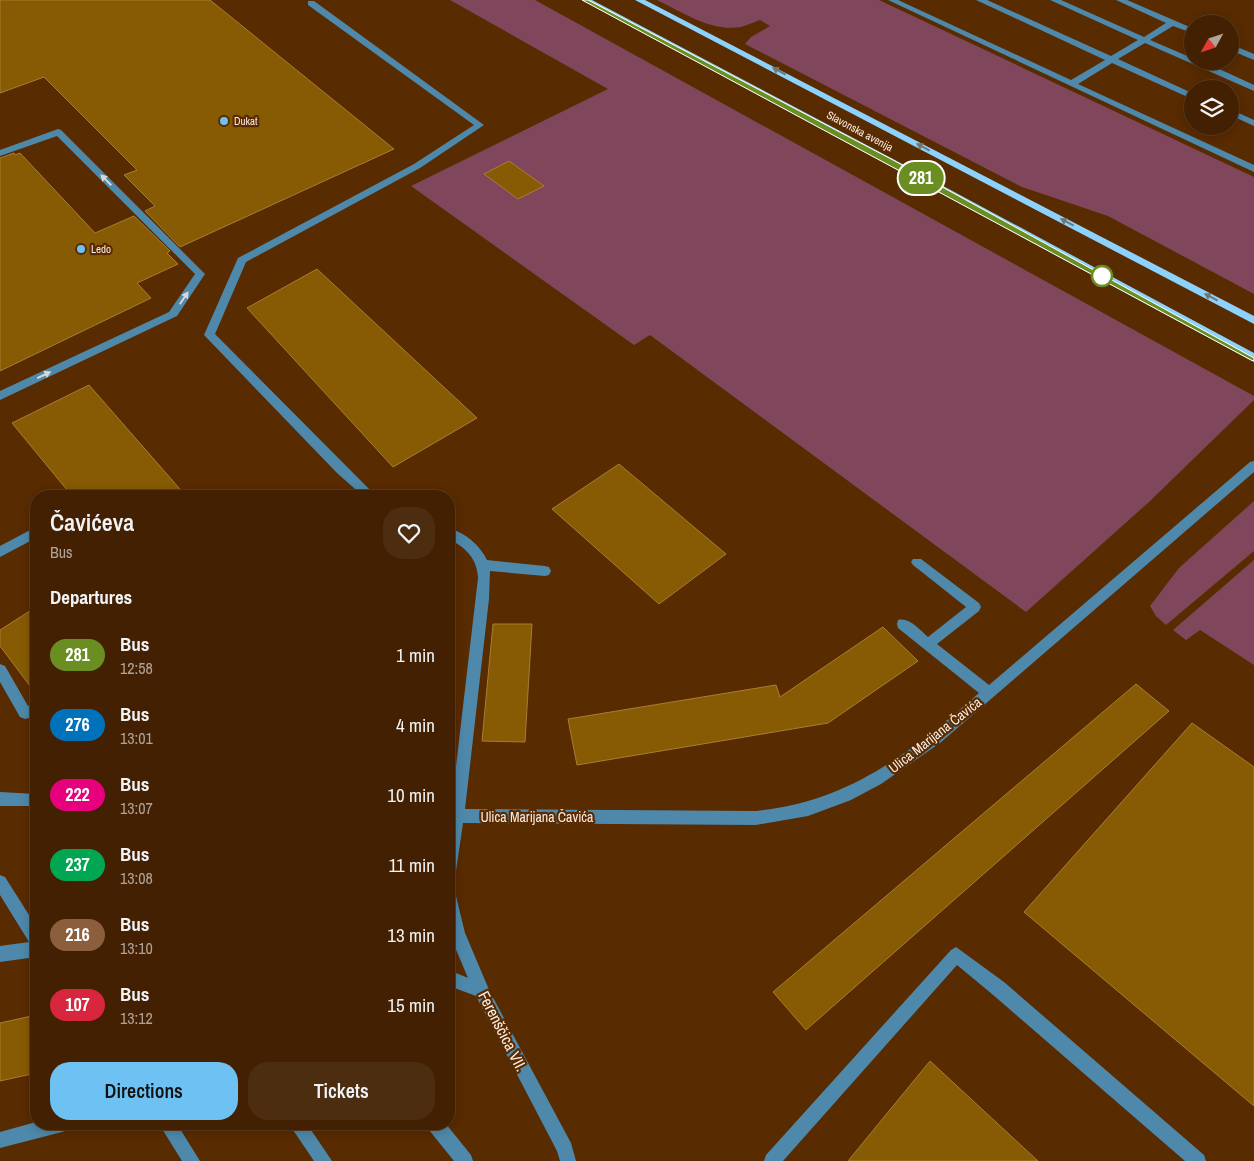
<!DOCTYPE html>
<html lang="en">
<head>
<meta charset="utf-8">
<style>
  :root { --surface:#432001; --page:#4d2d10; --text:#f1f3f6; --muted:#afa399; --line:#5b3e23; --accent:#6ec2f3 }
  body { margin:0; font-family:"Archivo Narrow",sans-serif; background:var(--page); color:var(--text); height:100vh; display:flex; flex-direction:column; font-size:19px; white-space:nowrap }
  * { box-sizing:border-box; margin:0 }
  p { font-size:16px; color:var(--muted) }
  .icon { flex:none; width:28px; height:28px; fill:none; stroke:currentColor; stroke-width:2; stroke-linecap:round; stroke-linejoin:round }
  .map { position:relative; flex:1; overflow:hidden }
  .side { position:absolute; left:30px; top:490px; width:425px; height:640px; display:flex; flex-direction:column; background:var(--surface); border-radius:20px; box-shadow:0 2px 12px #0003,0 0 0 1px var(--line) }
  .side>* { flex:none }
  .badge { padding:0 10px; border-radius:16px; font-size:18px; line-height:32px }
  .needle { width:32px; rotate:230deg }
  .buttons { position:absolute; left:1184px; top:15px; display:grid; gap:10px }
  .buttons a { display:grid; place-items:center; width:55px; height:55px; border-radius:50%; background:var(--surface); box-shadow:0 2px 12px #0003,0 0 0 1px var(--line); font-size:25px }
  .map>.badge { position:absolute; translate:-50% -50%; box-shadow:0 0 0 2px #fff }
  h2 { padding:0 20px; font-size:19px; line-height:45px }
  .round { display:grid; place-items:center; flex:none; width:52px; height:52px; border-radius:20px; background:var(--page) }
  .headline { display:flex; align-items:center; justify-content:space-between; height:85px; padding:0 20px }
  h1 { font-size:24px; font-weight:600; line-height:38px }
  .action { display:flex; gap:10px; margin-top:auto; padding:10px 20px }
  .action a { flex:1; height:58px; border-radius:20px; background:var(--accent); color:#111; font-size:20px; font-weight:600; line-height:58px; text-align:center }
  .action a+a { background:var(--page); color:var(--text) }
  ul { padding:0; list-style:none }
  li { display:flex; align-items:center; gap:15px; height:70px; padding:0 20px }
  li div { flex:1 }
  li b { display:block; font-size:19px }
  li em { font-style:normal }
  li .badge { min-width:55px; font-weight:700; text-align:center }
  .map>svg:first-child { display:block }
</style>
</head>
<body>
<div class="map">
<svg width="1254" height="1161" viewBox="0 0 1254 1161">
  <rect width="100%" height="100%" fill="#592b01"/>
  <!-- green -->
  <g fill="#80465c">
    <polygon points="450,0 535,0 1254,396 1254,400 1149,502 1026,612 650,335 634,345 411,186 608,89"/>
    <path d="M657 0H879L1254 177V294L1108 216 1022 187 745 44 751 37 770 26 760 20C754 22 748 25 741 27 711 32 684 13 657 0Z"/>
    <polygon points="1254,501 1254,551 1166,625 1156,616 1150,606 1179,568"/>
    <polygon points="1254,560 1254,665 1200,630 1186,640 1173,630"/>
  </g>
  <!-- building -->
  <g fill="#865b03" stroke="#aa7d35">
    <polygon points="0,0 210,0 394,149 180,247 145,211 155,206 124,175 137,170 44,77 0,93"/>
    <polygon points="14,153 15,155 20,153 95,233 134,216 170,251 167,253 178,264 137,283 151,298 0,371 0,158"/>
    <polygon points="509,161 544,186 518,199 484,174"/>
    <polygon points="317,269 477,418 393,467 247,308"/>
    <polygon points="89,385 186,496 72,496 12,423"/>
    <polygon points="619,464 726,554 659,604 552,509"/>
    <polygon points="36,607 36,694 0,646 0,630"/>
    <polygon points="493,624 532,624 525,742 482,741"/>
    <polygon points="883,627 918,661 828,723 577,765 568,719 776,685 780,697"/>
    <polygon points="1136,684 1169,711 806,1030 773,992"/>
    <polygon points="1192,723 1254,767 1254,1106 1024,912"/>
    <polygon points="36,1015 36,1073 0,1081 0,1023"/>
    <polygon points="930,1061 1038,1161 848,1161"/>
  </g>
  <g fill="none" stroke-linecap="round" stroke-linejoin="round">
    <!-- minor -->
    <g fill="#4e89ab" fill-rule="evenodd">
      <polygon points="888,0 898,0 1071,80 1105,60 976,0 987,0 1111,56 1138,40 1050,0 1061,0 1144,37 1166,23 1116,0 1127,0 1192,28 1192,33 1173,26 1150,40 1192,58 1192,61 1202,61 1254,85 1254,91 1145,43 1118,59 1192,93 1192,99 1112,63 1078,84 1254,165 1254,172"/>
      <polygon points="308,1 314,1 484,125 420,168 246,262 215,334 376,496 363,496 337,473 204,335 238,258 414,164 474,125 308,5"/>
      <polygon points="1230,44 1254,54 1254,60 1230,50"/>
      <polygon points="1230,109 1254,120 1254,126 1230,115"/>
      <polygon points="58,129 61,130 205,274 177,316 0,400 0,391 169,312 195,274 57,136 0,156 0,150"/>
      <path d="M1254 461V472L940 743 881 784 851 800 808 816 756 825 463 823 456 871 454 876 449 878V809H451L478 578C477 558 466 548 449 539V528C465 533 480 545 487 560L545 566 549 567 551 571 549 575 545 576 490 571 489 599 465 809 756 811C849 802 911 752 979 693L898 628 897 624 898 620C909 617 920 630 928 637L966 607 913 565 911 562 913 559H921L979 603 981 607 979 611 937 644 989 685 1250 462Z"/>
      <polygon points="36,527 36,538 0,557 0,546"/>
      <polygon points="0,664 5,666 28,706 36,704 36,716 25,719 20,717 0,682"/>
      <polygon points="0,792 36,794 36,806 0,806"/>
      <polygon points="0,875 5,877 36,926 36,957 0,962 0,946 29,942 0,895"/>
      <polygon points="449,889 454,891 456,896 465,933 490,992 571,1143 576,1161 560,1161 557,1151 476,996 449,986 449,970 468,978 449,933"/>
      <polygon points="956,947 1004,982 1204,1155 1206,1161 1185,1161 992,994 957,965 783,1161 764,1161 766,1155 951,950"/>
      <polygon points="36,1122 70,1124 68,1130 62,1132 0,1148 0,1132"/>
      <polygon points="159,1124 177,1124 200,1161 182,1161"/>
      <polygon points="289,1124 307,1124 332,1161 314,1161"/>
      <polygon points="427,1124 446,1124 471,1155 473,1161 454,1161 429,1130"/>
    </g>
    <!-- major -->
    <g fill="#8cd2fc" fill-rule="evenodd">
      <polygon points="582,0 592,0 893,159 1254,353 1254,362"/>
      <polygon points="635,0 645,0 1254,316 1254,324"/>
    </g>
  </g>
  <!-- one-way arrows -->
  <defs><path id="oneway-solid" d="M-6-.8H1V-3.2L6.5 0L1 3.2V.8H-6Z" transform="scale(1.25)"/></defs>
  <g fill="#707672">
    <use href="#oneway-solid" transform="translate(779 71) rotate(-152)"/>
    <use href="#oneway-solid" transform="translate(923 147) rotate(-152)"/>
    <use href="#oneway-solid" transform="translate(1067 222) rotate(-152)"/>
    <use href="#oneway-solid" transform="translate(1211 297) rotate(-152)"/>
  </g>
  <g fill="#d8d7d7">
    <use href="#oneway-solid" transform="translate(106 180) rotate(-135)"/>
    <use href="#oneway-solid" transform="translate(184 298) rotate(-56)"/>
    <use href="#oneway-solid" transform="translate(44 375) rotate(-25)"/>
  </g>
  <!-- line -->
  <polygon fill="#6b8e23" stroke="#fff" points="582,0 588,0 893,160 1254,358 1254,361 1251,360"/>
  <!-- markers -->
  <g fill="#6ec2f3" stroke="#592b01" stroke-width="2">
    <circle cx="224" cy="121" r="5"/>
    <circle cx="81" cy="249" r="5"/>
  </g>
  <circle fill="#fff" stroke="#6b8e23" stroke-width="2.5" cx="1102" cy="276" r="10"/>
  <g text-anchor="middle" stroke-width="4.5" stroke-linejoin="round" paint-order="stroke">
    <!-- far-poi labels -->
    <g font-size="11" fill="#faebe2" stroke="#592b01" text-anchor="start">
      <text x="234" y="125">Dukat</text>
      <text x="91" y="253">Ledo</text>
    </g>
    <!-- far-street labels -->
    <g font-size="11" fill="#faebe2" stroke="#592b01">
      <text transform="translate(860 131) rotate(28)" y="4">Slavonska avenija</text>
    </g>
    <!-- street labels -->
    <g font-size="14" fill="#faebe2" stroke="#592b01">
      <text transform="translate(935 735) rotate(-38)" y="5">Ulica Marijana Čavića</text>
      <text x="537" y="822">Ulica Marijana Čavića</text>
    </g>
    <!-- near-street labels -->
    <g font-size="16" fill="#faebe2" stroke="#592b01">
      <text transform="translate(503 1031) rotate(63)" y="6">Ferenščica VII.</text>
    </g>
  </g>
</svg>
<div class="buttons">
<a><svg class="needle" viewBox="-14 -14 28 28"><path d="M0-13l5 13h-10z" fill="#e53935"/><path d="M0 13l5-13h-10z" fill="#afa399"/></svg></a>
<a><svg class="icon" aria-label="layers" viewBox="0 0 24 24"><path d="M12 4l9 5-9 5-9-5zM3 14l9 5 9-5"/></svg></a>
</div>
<b class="badge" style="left:921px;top:178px;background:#6b8e23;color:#fff">281</b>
<section class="side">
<div class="headline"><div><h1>Čavićeva</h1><p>Bus</p></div><a class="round"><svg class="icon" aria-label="heart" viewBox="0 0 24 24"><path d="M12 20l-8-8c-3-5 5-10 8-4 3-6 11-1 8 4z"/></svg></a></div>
<h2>Departures</h2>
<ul>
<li><span class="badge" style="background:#6b8e23;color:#fff">281</span><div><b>Bus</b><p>12:58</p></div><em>1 min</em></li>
<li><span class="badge" style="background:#0072bc;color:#fff">276</span><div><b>Bus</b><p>13:01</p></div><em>4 min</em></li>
<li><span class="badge" style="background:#e6007e;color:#fff">222</span><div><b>Bus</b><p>13:07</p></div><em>10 min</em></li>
<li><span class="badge" style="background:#00a651;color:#fff">237</span><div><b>Bus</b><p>13:08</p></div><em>11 min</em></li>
<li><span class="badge" style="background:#8b5e3c;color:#fff">216</span><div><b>Bus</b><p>13:10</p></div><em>13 min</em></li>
<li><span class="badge" style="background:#d7263d;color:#fff">107</span><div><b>Bus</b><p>13:12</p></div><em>15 min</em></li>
</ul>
<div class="action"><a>Directions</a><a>Tickets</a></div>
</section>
</div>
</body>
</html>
